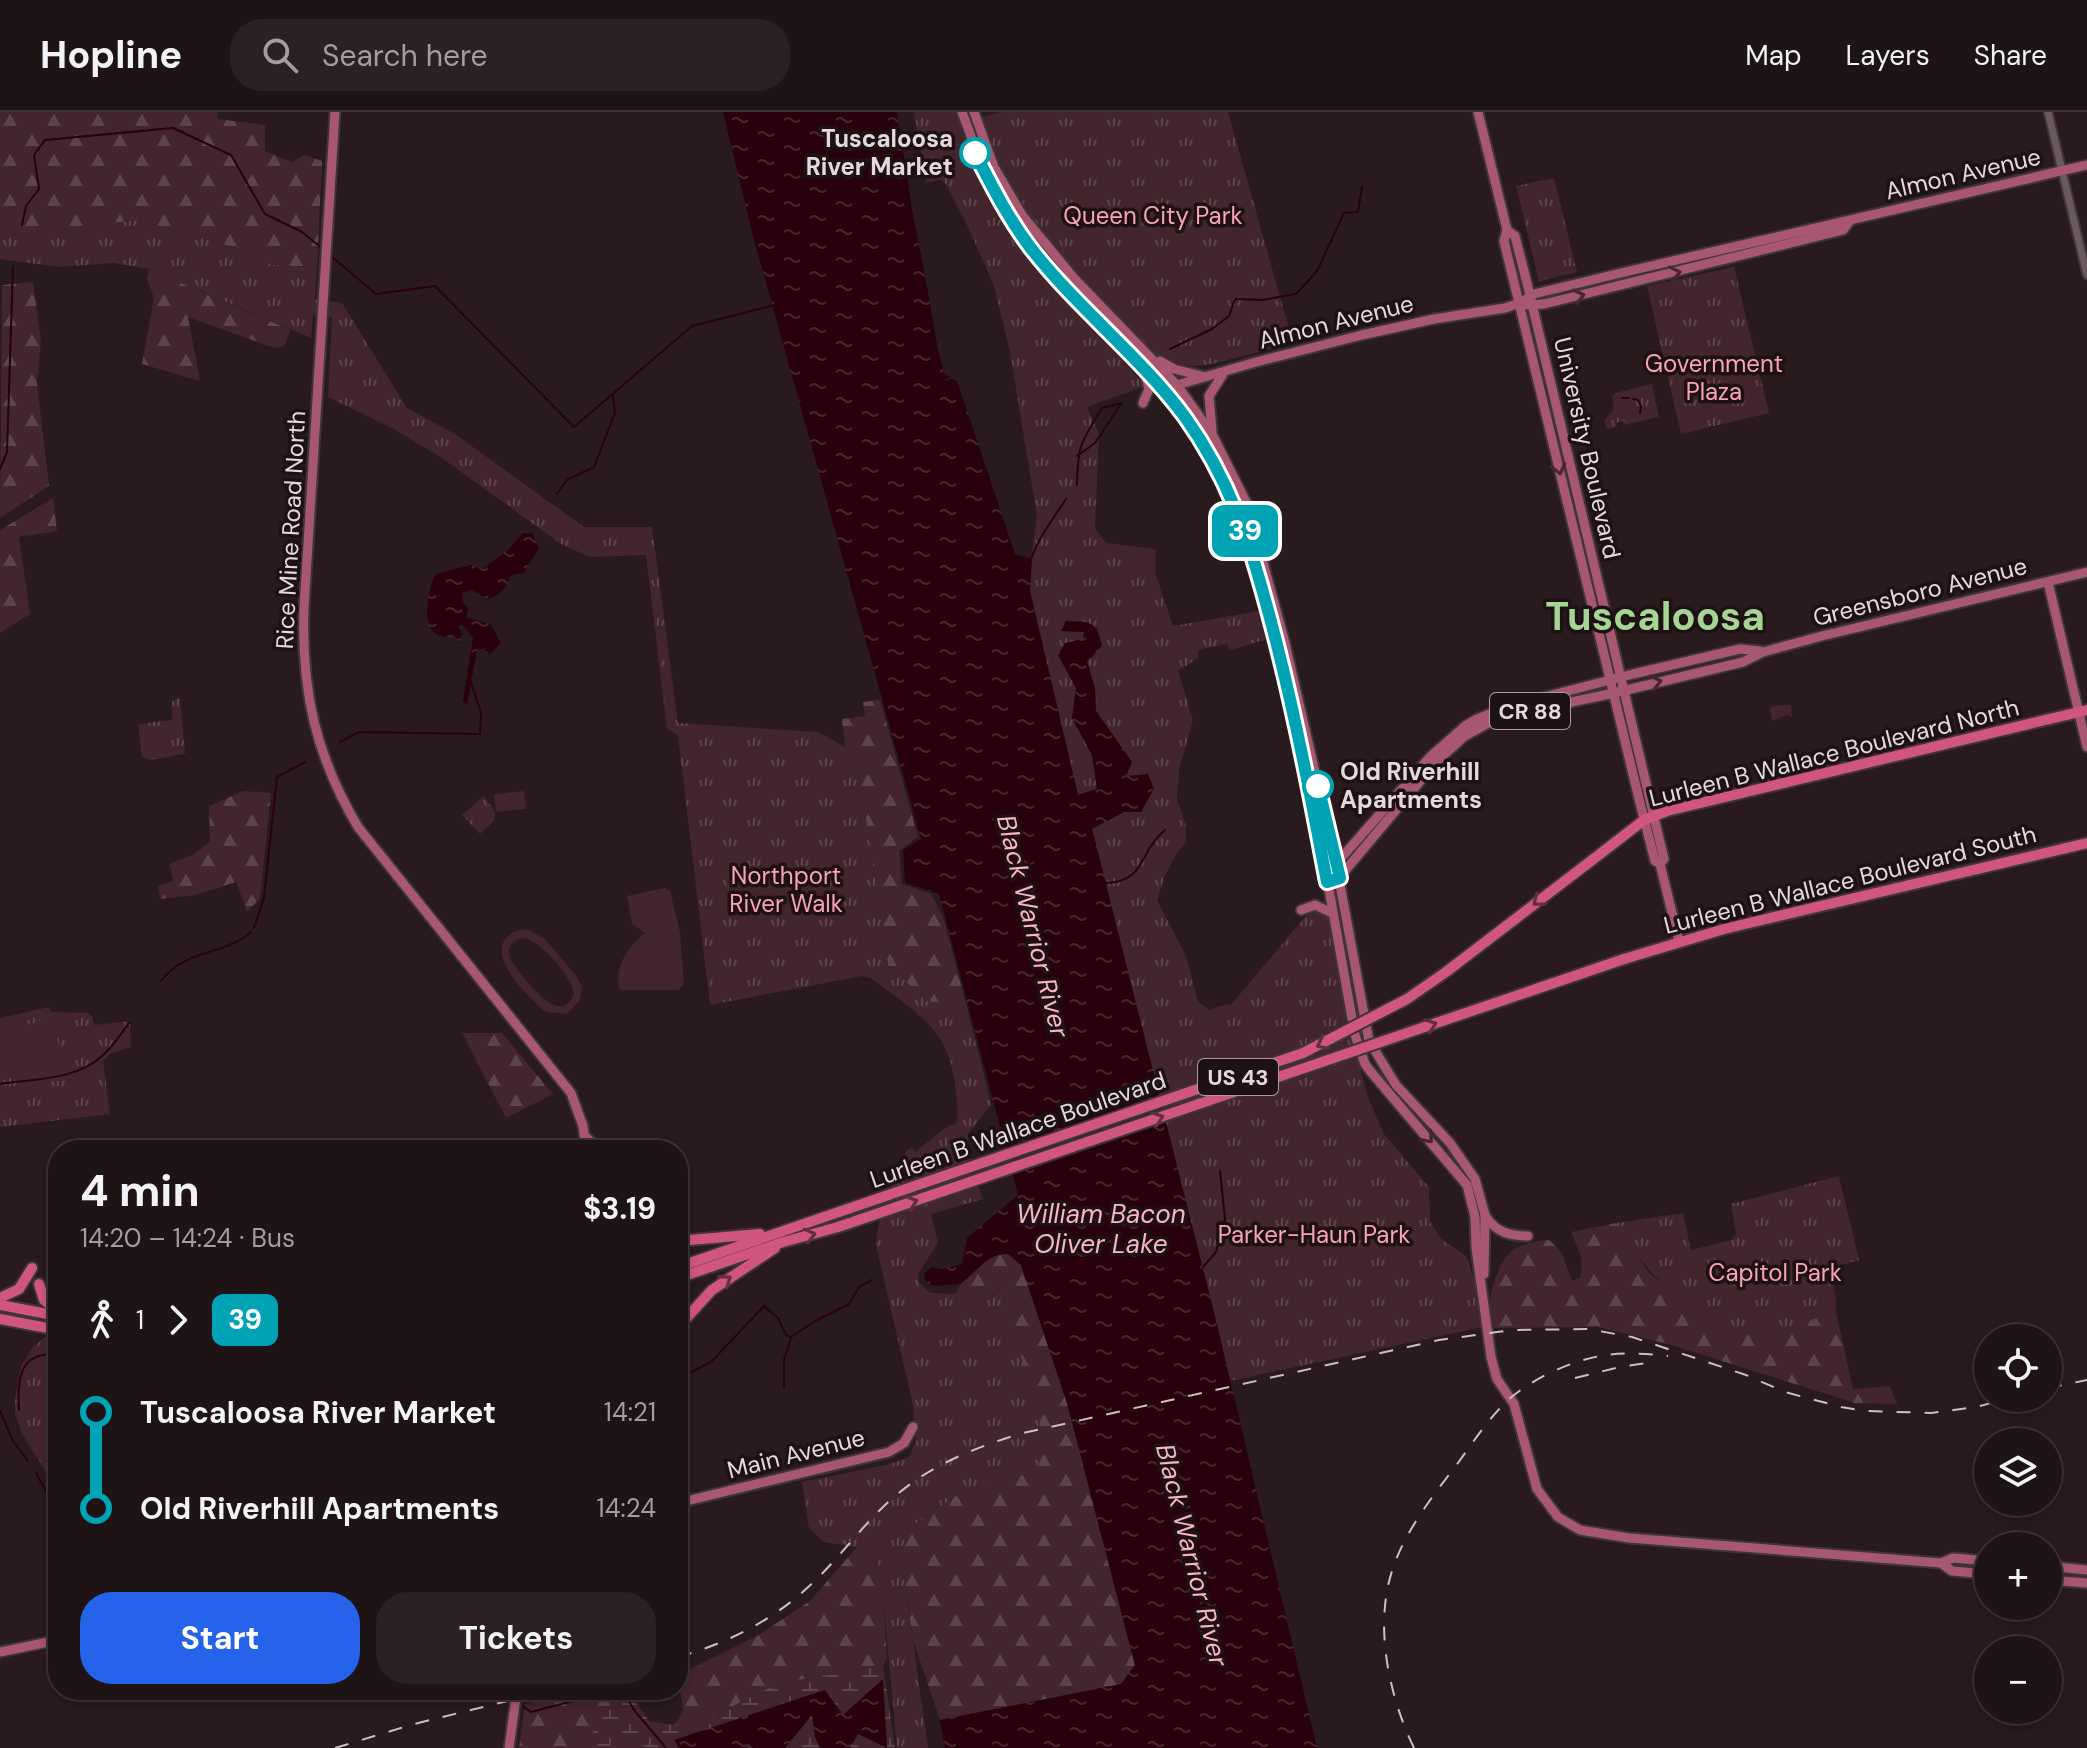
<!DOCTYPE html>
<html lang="en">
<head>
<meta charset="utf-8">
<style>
  :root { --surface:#1e1416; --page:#2b2123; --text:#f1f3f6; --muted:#a19ea1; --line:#3c3335; --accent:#2563eb }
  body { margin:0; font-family:"DM Sans",sans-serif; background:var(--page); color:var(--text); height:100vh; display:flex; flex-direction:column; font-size:30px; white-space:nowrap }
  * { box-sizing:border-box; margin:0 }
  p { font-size:26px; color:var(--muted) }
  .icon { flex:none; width:44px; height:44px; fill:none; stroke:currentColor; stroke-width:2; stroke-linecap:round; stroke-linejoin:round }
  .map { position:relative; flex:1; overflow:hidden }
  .panel { position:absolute; left:48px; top:1028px; width:640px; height:560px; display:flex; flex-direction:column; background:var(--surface); border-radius:32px; box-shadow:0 4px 12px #0003,0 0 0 2px var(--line) }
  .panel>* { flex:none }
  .badge { padding:0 16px; border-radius:12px; font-size:28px; line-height:52px }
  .fabs { position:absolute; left:1974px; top:1212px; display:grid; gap:16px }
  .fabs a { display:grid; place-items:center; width:88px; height:88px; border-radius:50%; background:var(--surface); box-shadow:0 4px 12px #0003,0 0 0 2px var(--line); font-size:40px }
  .map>.badge { position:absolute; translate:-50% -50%; box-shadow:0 0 0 4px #fff }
  .legs { display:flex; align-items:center; gap:12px; height:88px; padding:0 32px; font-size:26px }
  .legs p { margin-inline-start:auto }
  .summary { display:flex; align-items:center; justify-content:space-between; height:136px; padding:0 32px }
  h1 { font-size:44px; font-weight:700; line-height:60px }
  .primary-button { display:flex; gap:16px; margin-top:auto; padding:16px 32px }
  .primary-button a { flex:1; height:92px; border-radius:32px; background:var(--accent); color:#fff; font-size:32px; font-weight:700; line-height:92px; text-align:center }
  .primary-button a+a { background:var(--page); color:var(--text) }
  ul { padding:0 32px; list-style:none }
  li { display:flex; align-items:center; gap:28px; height:96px; font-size:30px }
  li i { display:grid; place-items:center; width:12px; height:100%; margin:0 10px; background:currentColor }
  li i::after { content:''; width:20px; height:20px; margin:-10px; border:6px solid; border-radius:50%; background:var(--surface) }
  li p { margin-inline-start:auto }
  li:first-child i { background:linear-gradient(#0000 50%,currentColor 0) }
  li:last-child i { background:linear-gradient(currentColor 50%,#0000 0) }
  header { display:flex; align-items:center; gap:48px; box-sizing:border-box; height:112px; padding:0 40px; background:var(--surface); border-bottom:2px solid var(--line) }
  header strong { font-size:38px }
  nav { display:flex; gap:44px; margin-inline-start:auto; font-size:28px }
  .search { width:560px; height:72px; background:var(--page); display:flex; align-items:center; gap:20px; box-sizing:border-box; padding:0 28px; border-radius:32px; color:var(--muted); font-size:30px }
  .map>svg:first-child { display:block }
</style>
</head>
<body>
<header>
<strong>Hopline</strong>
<div class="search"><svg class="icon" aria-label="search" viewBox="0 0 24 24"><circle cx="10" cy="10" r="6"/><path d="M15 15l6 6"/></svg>Search here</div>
<nav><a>Map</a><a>Layers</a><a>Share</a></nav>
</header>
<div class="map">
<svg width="2087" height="1636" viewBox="0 0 2087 1636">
  <defs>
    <pattern id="forest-firs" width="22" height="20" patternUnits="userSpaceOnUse" patternTransform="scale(2)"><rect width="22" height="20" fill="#43252d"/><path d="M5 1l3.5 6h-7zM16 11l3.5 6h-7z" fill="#5e444b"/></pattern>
    <pattern id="wetland-marsh" width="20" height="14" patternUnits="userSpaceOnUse" patternTransform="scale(2)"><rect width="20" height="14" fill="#43252d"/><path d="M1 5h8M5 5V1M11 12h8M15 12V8" fill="none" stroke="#5e444b"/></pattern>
    <pattern id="park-tufts" width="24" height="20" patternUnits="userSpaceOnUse" patternTransform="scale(2)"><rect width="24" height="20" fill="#43252d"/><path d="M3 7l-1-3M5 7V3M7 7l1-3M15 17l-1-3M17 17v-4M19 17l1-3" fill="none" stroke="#5e444b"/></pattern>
    <pattern id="water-ripples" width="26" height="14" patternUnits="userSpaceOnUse" patternTransform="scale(2)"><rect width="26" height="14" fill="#28000e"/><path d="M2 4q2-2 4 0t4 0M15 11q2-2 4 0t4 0" fill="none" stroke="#472530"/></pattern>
  </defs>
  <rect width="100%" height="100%" fill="#281a1d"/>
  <!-- forest -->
  <g fill="url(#forest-firs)">
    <polygon points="0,0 217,0 218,7 265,13 265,39 292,50 304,43 322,49 317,155 272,153 246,139 138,108 0,124"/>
    <polygon points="149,157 291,218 284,234 274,236 188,205 200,269 142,252 154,186 147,167"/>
    <polygon points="33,170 41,229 37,271 49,374 0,406 2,173"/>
    <polygon points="53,386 57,419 19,425 30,502 0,521 0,418"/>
    <polygon points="880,588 918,725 899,739 902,772 931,782 943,805 967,895 926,889 888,853 856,641 845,635 842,607 865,604 863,590"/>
    <polygon points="244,679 271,681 260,787 247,799 236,770 195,783 160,787 158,774 173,769 170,751 193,743 210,729 209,694"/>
    <polygon points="462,921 502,921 553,982 506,1006"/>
    <path d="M1616 1111 1649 1161 1677 1184 1743 1221 1766 1220 1836 1200 1853 1277 1890 1274 1897 1292 1855 1291 1668 1232 1597 1215 1490 1216C1485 1196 1495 1152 1512 1139 1523 1131 1536 1129 1549 1128 1569 1144 1562 1150 1573 1169L1580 1166C1585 1147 1578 1137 1571 1120Z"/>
    <path d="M998 1142H1008L1021 1153 1067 1291 1135 1554 1122 1572 940 1608 913 1528 901 1442 908 1417 963 1379 1038 1358V1350L1004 1184 955 1182C963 1165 982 1151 998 1142Z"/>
    <polygon points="858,1434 876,1438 884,1494 887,1547 883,1553 777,1572 690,1616 674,1614 683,1598 678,1563 757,1524 810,1489"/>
    <polygon points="595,1578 620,1578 586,1631 644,1633 646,1636 519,1636 525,1592"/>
  </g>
  <!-- wetland -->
  <polygon fill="url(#wetland-marsh)" points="883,1553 895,1636 646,1636 644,1633 586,1631 620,1578 627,1578 649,1609 690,1616 777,1572"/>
  <!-- park -->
  <g fill="url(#park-tufts)">
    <path d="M914 0H957C965 25 973 51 985 74 1024 151 1091 209 1145 274L1087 295 1099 322 1095 417 1106 431 1156 437 1155 460 1173 514 1271 497 1278 524 1230 538 1227 532 1198 538V546L1178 559 1193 608 1179 658 1177 687 1186 713V730L1175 744 1164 766 1157 788 1186 844 1198 890 1210 898 1226 892 1230 894 1309 800 1319 796 1330 804 1354 931 1367 983 1384 1022 1429 1075 1430 1109 1441 1127 1466 1144 1474 1167 1482 1215 1230 1269 1092 716 1124 700 1126 664 1132 650 1096 599 1095 577 1087 549 1095 543 1098 516 1066 509 1061 519 1084 520 1083 527 1058 543 1076 576 1072 606 1092 643 1097 677 1078 683 1030 479 1029 461 1037 404 1010 240 994 174 968 115 946 72 940 68 926 71Z"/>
    <polygon points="1002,0 1228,0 1293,231 1212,252 1186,255 1150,242 1046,134 997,57 980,5"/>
    <polygon points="1554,66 1577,160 1539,169 1516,74"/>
    <path d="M138 108 246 139 272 153 317 155 315 187 342 191 407 296 455 322 584 415H652L678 611 818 620 856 641 888 853 927 889 967 895 991 992 968 1022V1043L983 1087 931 1102 938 1131 918 1162 919 1171 930 1181 1004 1184 1044 1326 1038 1359 963 1379 908 1417 901 1443 928 1636H897L884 1494 876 1438 824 1430 809 1416 802 1370 890 1352 909 1345 916 1329 913 1293 876 1133C878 1099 893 1069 907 1038L912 1035 915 1040 948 1014 956 1012C959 1002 957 992 956 981 951 916 917 902 871 866L862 864 710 893 678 623 667 617 646 443 590 445 561 432 442 346 392 316 328 285 332 205 313 203 311 226 149 157 114 151 59 155 0 147V124Z"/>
    <polygon points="1734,155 1769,301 1681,322 1647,174"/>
    <polygon points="1652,272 1659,305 1625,313 1623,309 1616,311 1617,315 1607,317 1604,309 1614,297 1612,284 1615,281"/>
    <polygon points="180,586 185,642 150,648 142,645 138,612 172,608 172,589"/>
    <polygon points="1779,593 1791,593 1792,605 1787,603 1772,609 1770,595"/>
    <polygon points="484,684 495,700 494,709 480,722 462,703"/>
    <polygon points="49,895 51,900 88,901 92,904 94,913 130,909 131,935 110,942 103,949 110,1002 0,1015 0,906"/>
    <path d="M1839 1064 1859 1148 1830 1156 1836 1187V1200C1807 1208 1774 1224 1744 1221 1694 1216 1639 1152 1616 1111L1683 1101 1691 1138 1732 1128 1736 1122 1731 1092Z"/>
    <polygon points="45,1225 58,1228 58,1379 22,1322 15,1301 15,1286 21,1254 33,1235"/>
  </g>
  <!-- garden -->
  <g fill="#43252d" fill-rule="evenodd">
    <polygon points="524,679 526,697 496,700 494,682"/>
    <path d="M665 776 670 779 680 820 684 872 678 878H620C613 856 628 834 645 821L632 812 627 784Z"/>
    <path d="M529 818 545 827 577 865 582 875 580 888 567 902 546 900C530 887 488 847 506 826 512 819 520 817 529 818ZM523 826C540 828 572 865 574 881 560 920 520 861 510 847 506 835 512 828 523 826Z"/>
    <path d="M51 905 69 968C40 971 20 971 0 948V923Z"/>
  </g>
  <!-- water -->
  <g fill="url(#water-ripples)">
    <path d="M723 0H897L913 103 944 261 957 269 1015 442 1032 447 1030 479 1078 683 1097 677 1092 643 1072 606 1076 576 1058 543 1065 531 1083 527 1084 520 1061 519 1066 509C1091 510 1096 508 1102 534L1087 549 1095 577 1096 599 1132 650 1126 664 1148 662 1154 677 1141 700H1124L1092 717 1215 1204 1317 1636H945L940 1608 1121 1572 1135 1553 1067 1291 1021 1153 1008 1142C986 1141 977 1161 960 1172L933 1174 926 1170 924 1162 931 1155 942 1157 962 1152 967 1126 1018 1083 939 782 905 771 903 738 921 727 753 124Z"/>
    <path d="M523 421H532L539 436 524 461 511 463C506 476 501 483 488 487L472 478 462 481 463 490 468 496 466 505 491 513 501 531 489 543 484 536 477 538 467 593 463 589 473 526 462 512 458 515 463 522 459 531 455 525C449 525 442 525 436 522 421 513 428 475 436 462L471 453 482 457 508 438Z"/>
    <polygon points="883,1567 887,1636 858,1622 850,1636 820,1636 815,1625 812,1603 785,1636 753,1636 749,1632 746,1636 679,1636 674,1628 825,1578 843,1603"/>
  </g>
  <!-- pier -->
  <polygon fill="#281a1d" points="897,0 901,0 942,238 947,258 961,270 952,267 941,270 950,265 944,261 938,238"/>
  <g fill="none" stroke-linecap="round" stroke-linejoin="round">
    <!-- stream -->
    <g stroke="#28000e" stroke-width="2">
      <polyline points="22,113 26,94 39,77 34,43 45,28 173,16 231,43 265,102 302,120 323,137"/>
      <polyline points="331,144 376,182 435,174 574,315 692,214 775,193"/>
      <polyline points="1170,237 1212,217 1229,204 1235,187 1262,188 1296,182 1317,159 1344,101 1358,100 1362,75"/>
      <polyline points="1622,286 1629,286"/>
      <polyline points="1633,287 1638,288 1641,294 1640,301"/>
      <polyline points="1077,344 1095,331 1121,292"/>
      <polyline points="0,357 7,340 13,154"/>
      <path d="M1077 373C1078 331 1081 331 1102 296L1122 291"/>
      <polyline points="557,382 567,368 594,355 615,301 613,284"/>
      <path d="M1031 447C1039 425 1053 407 1066 387"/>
      <polyline points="340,630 359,620 480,622 481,601 471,570"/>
      <path d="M1106 771C1146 770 1139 739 1165 718"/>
      <polyline points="254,816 264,786 277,665 305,650"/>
      <path d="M161 869C186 836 224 844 251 820"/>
      <path d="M0 972C32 967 77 968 102 944 113 935 121 921 130 910"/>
      <polyline points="1203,1155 1216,1140 1225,1107 1220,1059"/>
      <polyline points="678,1267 711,1250 764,1194 778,1206 786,1223 791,1225 815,1209 849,1192 859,1175 872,1168"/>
      <polyline points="784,1276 784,1248 791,1226"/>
      <path d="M19 1298C17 1266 20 1238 58 1243"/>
      <polyline points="0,1299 13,1329 28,1349"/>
      <polyline points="36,1361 51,1388"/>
      <polyline points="499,1578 504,1583"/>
      <polyline points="524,1595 531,1600 611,1579 624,1580 634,1598 666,1636"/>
    </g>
    <defs>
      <polyline id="minor" points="2048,0 2087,163"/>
      <g id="major">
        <path d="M335 0 304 496C301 579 316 644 358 715L571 981 583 1014 586 1038"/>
        <polyline points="962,0 984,59 1015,113 1041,148 1139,249 1183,303 1212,348 1235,396 1258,454 1289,583 1315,699 1355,923 1365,952 1371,960 1467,1073 1475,1105 1476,1136 1491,1245 1497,1267 1514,1292 1537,1377 1558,1405 1580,1418 1629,1426 1941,1451 1953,1446 1988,1449"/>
        <polyline points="974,0 994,55 1022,103 1073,165 1177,273 1212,322 1247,392 1285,531 1336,751 1369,929 1396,973 1450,1031 1475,1067 1485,1103 1484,1162"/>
        <polyline points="1478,0 1507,118 1504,129 1641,695 1655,749 1660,752 1679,829"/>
        <polyline points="1507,118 1515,124 1528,175 1664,747 1660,752"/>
        <polyline points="1527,193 1544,192 1843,118 1849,110"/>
        <polyline points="1160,249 1174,257 1202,264"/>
        <polyline points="1165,281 1177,273 1256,250 1362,223 1434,207 1505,196 1520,191 1534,182 1625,160 2087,53"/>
        <polyline points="1143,291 1149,277 1145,261"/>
        <polyline points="1212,319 1209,284 1223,262"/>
        <polyline points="2048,470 2087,635"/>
        <polyline points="1335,753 1431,644 1465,614 1477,607 1510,594 1633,562 1740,537 1760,539"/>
        <polyline points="1338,767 1437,649 1465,624 1488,611 1510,603 1614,581 1743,550 1763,540 1822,524 2087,460"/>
        <polyline points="1301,798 1315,793 1332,801"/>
        <polyline points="585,1024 600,1038"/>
        <path d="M1486 1105C1496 1120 1510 1124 1528 1124"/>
        <polyline points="678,1391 889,1340 904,1331 913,1315"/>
        <polyline points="1941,1451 1952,1459 1988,1462"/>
        <polyline points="2048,1454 2087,1458"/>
        <polyline points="2048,1468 2087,1471"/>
        <polyline points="0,1540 58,1528"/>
        <polyline points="509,1636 517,1578"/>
      </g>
      <g id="highway">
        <polyline points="1600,742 1644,708 1667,699 2087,598"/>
        <polyline points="1624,847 1724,817 2087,731"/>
        <polyline points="678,1129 760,1122"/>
        <polyline points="678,1155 833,1102"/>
        <polyline points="678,1166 783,1130 838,1115"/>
        <polyline points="39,1172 44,1188 58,1199"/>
        <polyline points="0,1186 19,1177 32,1156"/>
        <polyline points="0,1193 58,1204"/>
        <polyline points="0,1207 58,1218"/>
        <polyline points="678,1215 712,1178 775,1136"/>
      </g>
    </defs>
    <!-- minor casing -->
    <use href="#minor" stroke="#3f3437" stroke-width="11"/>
    <!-- major casing -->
    <use href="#major" stroke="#3f3437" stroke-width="13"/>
    <!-- highway casing -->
    <use href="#highway" stroke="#3f3437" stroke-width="14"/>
    <!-- minor -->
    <use href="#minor" stroke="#6a585c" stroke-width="7"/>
    <!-- major -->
    <use href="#major" stroke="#a85771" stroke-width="9"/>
    <!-- highway -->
    <use href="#highway" stroke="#d1567f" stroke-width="10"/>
    <!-- rail -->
    <g stroke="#ccc0c3" stroke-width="2" stroke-dasharray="14 14" stroke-linecap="butt">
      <polyline points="1575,1266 1620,1255 1653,1250"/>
      <polyline points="2048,1276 2087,1268"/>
      <path d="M678 1545C725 1532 770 1510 806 1477 840 1447 865 1408 900 1380 936 1351 975 1336 1019 1322L1439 1228 1512 1218 1588 1217 1632 1225 1746 1263 1785 1280 1841 1295 1866 1299 1931 1301 1976 1295 2010 1286"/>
      <polyline points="335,1636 414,1612 552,1578"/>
      <path d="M1414 1636C1389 1584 1374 1515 1392 1459 1404 1421 1431 1386 1455 1355 1472 1332 1488 1307 1508 1288 1533 1266 1574 1247 1607 1243 1627 1240 1648 1242 1668 1244"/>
    </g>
    <defs>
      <g id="highway-bridge">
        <polyline points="833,1102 1303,941 1407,887 1446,860 1600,742"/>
        <polyline points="838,1115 1624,847"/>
      </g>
    </defs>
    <!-- highway-bridge casing -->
    <use href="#highway-bridge" stroke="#3f3437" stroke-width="14" stroke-linecap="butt"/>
    <!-- highway-bridge -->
    <use href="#highway-bridge" stroke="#d1567f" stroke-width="10"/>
  </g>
  <!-- one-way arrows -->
  <defs><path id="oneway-chevron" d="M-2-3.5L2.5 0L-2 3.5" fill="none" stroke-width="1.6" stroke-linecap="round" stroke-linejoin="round" transform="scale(2)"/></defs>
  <g stroke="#472630">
    <use href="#oneway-chevron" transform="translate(1675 161) rotate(-13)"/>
    <use href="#oneway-chevron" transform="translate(1579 184) rotate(-14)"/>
    <use href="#oneway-chevron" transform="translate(1559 357) rotate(76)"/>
    <use href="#oneway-chevron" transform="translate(1656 570) rotate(-14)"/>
    <use href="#oneway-chevron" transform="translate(1428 1026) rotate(49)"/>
  </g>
  <g stroke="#662d3f">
    <use href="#oneway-chevron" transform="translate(1538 789) rotate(142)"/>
    <use href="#oneway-chevron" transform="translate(1431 913) rotate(-19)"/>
    <use href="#oneway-chevron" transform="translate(1322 932) rotate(154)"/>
    <use href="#oneway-chevron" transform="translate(1158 1006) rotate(-19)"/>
    <use href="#oneway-chevron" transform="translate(912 1090) rotate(-19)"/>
    <use href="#oneway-chevron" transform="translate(810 1123) rotate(-15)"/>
    <use href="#oneway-chevron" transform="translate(726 1168) rotate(-35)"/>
  </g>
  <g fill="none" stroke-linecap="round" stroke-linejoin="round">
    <defs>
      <path id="line-1" d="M975 41C992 74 1008 106 1030 135 1077 196 1139 243 1185 305 1236 376 1256 450 1277 533 1297 612 1312 691 1327 770L1340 766 1318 674"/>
    </defs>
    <!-- line-1 casing -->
    <use href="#line-1" stroke="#fff" stroke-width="18"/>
    <!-- line-1 -->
    <use href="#line-1" stroke="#00a3b4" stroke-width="12"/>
  </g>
  <!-- markers -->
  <g fill="#fff" stroke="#00a3b4" stroke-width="4">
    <circle cx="975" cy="41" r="14"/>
    <circle cx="1318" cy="674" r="14"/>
  </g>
  <g text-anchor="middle" stroke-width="7" stroke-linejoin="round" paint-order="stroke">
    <!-- shield labels -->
    <g fill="#1e1114" stroke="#a99da0" stroke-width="2">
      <rect x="1490" y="581" width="80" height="36" rx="6"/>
      <rect x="1198" y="947" width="80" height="36" rx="6"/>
    </g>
    <g font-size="22" font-weight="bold" fill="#e4d9dc">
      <text x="1530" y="607">CR 88</text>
      <text x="1238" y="973">US 43</text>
    </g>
    <!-- stop labels -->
    <g font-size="24" font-weight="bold" fill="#e4d9dc" stroke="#1e1114" text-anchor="end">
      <text x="953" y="35">Tuscaloosa<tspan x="953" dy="28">River Market</tspan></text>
      <text x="1340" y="668" text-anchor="start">Old Riverhill<tspan x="1340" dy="28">Apartments</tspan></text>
    </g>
    <!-- street labels -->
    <g font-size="24" fill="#e4d9dc" stroke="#1e1114">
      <text transform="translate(1963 62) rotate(-13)" y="8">Almon Avenue</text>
      <text transform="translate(1336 210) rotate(-14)" y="8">Almon Avenue</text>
      <text transform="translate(1587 336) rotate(77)" y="8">University Boulevard</text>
      <text transform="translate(291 418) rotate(-87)" y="8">Rice Mine Road North</text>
      <text transform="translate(1920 480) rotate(-14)" y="8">Greensboro Avenue</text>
      <text transform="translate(1834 641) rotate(-14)" y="8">Lurleen B Wallace Boulevard North</text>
      <text transform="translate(1850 768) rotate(-14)" y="8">Lurleen B Wallace Boulevard South</text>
      <text transform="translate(1018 1018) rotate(-19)" y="8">Lurleen B Wallace Boulevard</text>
      <text transform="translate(796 1342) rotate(-14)" y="8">Main Avenue</text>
    </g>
    <!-- park labels -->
    <g font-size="24" fill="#f8a3ba" stroke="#1e1114">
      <text x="1153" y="112">Queen City Park</text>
      <text x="1714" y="260">Government<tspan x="1714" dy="28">Plaza</tspan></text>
      <text x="786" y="772">Northport<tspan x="786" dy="28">River Walk</tspan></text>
      <text x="1314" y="1131">Parker-Haun Park</text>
      <text x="1775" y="1169">Capitol Park</text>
    </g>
    <!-- water labels -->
    <g font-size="26" font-style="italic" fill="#fab4c6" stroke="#1e1114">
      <text transform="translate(1033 814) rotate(76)" y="9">Black Warrior River</text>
      <text x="1101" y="1111">William Bacon<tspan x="1101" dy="30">Oliver Lake</tspan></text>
      <text transform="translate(1192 1443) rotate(76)" y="9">Black Warrior River</text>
    </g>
    <!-- town labels -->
    <g font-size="40" font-weight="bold" fill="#a5d493" stroke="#1e1114">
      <text x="1655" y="518">Tuscaloosa</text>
    </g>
  </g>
</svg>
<div class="fabs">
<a><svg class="icon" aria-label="locate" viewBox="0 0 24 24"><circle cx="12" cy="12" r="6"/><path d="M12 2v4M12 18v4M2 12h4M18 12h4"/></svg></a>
<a><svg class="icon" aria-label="layers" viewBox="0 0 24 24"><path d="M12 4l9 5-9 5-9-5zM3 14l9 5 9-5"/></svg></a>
<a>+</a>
<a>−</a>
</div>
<b class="badge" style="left:1245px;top:419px;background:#00a3b4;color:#fff">39</b>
<section class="panel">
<div class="summary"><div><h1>4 min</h1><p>14:20 – 14:24 · Bus</p></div><b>$3.19</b></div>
<div class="legs"><svg class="icon" aria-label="walk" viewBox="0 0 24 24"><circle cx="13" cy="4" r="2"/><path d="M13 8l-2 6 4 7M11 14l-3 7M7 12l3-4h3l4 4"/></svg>1<svg class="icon" aria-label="forward" viewBox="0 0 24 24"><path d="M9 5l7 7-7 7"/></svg><b class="badge" style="background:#00a3b4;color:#fff">39</b></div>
<ul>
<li><i style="color:#00a3b4"></i><b>Tuscaloosa River Market</b><p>14:21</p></li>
<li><i style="color:#00a3b4"></i><b>Old Riverhill Apartments</b><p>14:24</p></li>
</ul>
<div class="primary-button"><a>Start</a><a>Tickets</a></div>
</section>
</div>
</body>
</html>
